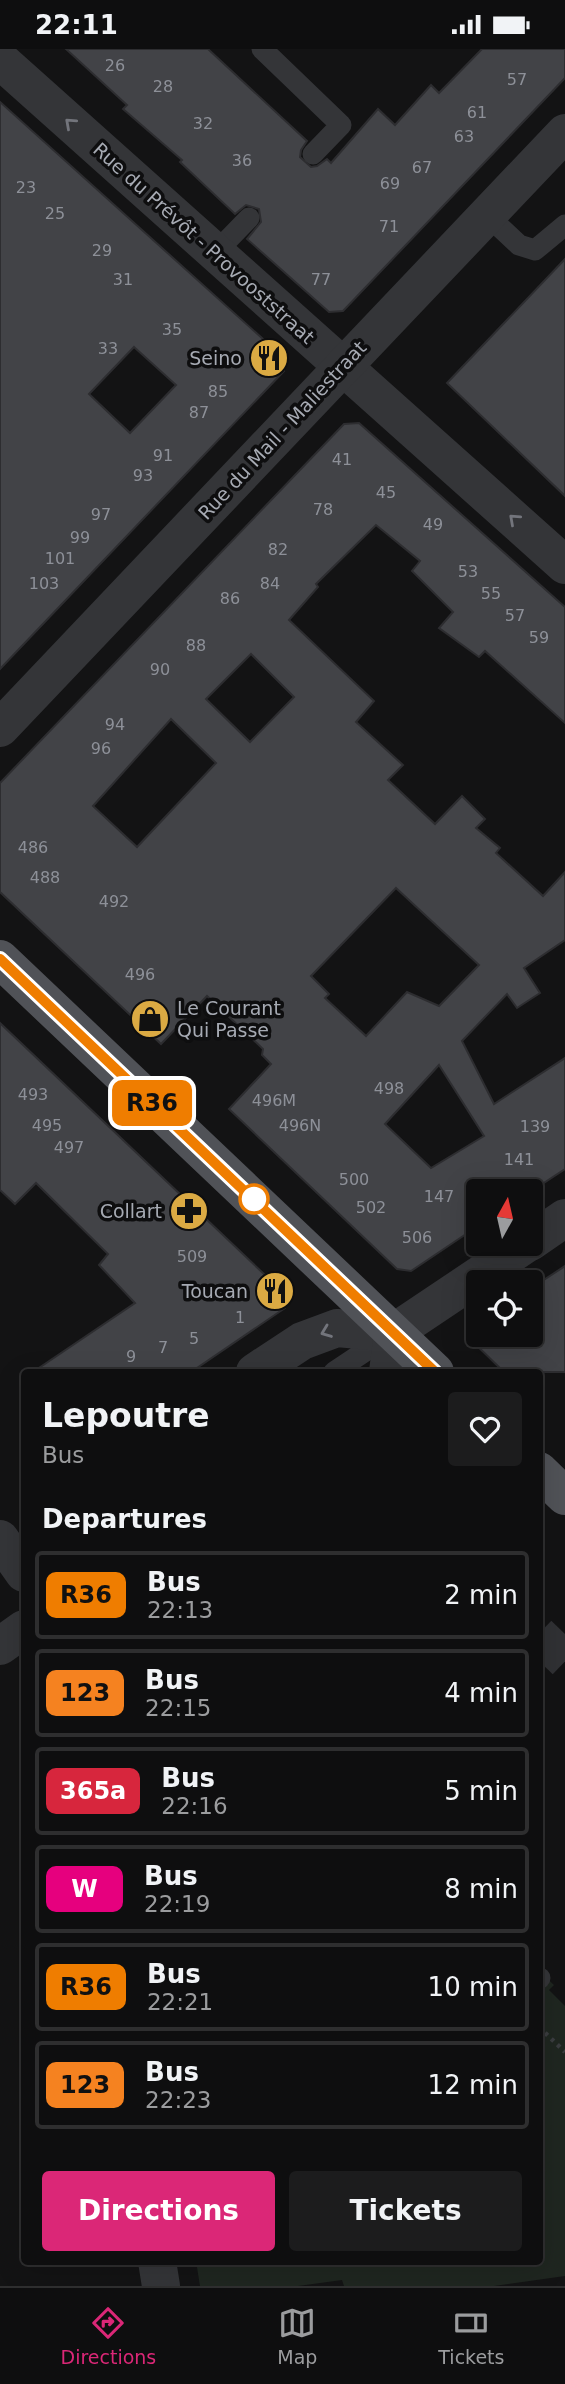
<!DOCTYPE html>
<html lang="en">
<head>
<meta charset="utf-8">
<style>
  :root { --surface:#0e0e0f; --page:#1c1c1d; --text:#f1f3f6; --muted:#9b9c9e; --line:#2e2e2f; --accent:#db2777 }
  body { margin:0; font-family:"DejaVu Sans",sans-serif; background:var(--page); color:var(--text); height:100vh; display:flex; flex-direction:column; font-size:26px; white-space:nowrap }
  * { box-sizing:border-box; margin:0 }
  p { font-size:23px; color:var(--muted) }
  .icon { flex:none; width:38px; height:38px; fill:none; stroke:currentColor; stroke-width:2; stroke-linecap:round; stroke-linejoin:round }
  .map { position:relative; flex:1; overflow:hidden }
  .details { position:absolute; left:21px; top:1320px; width:522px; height:896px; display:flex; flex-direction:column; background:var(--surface); border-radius:7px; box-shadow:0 7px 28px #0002,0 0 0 2px var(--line) }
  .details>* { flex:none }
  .badge { padding:0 14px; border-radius:10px; font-size:24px; line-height:46px }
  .needle { width:46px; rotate:8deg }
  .tools { position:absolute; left:466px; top:1130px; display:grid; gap:14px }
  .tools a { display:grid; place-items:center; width:77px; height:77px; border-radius:7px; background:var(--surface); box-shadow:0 7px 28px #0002,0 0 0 2px var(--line); font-size:35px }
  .map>.badge { position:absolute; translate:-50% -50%; box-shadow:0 0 0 4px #fff }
  h2 { padding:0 21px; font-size:26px; line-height:63px }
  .round { display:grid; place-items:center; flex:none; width:74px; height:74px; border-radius:7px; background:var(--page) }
  .headline { display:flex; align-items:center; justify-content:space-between; height:119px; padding:0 21px }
  h1 { font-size:33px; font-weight:700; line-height:52px }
  .button { display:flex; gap:14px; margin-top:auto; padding:14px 21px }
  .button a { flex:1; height:80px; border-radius:7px; background:var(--accent); color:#fff; font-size:28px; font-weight:700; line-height:80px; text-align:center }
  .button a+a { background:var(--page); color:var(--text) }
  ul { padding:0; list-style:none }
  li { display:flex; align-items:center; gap:21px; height:88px; margin:0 14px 10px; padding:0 7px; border:4px solid var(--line); border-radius:7px }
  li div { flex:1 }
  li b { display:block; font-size:26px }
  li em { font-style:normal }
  li .badge { min-width:77px; font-weight:700; text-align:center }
  .status { display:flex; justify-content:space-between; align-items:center; height:49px; padding:0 35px; background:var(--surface); direction:ltr }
  .status svg { height:19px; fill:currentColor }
  .tabs { display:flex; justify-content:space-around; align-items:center; height:98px; border-top:2px solid var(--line); background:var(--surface); font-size:19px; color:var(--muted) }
  .tabs a { display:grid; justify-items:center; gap:4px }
  .tabs .selected { color:var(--accent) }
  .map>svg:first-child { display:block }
</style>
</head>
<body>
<div class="status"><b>22:11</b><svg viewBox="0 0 49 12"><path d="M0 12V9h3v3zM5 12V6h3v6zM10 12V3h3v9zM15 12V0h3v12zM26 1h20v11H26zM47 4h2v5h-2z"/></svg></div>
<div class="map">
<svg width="565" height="2237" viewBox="0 0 565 2237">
  <rect width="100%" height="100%" fill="#131314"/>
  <!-- green -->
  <polygon fill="#1f2620" points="539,1922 554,1936 549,1941 565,1957 565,2227 494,2237 344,2237 342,2231 298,2237 200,2237 196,2212 539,2212"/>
  <!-- building -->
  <g fill="#424347" stroke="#2d2d30" stroke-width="2" fill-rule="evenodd">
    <polygon points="66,0 208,0 307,92 301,101 300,108 311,118 317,117 327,110 331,114 378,60 395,76 431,36 439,44 482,0 565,0 565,29 343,262 329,263 247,190 261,173 259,160 246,156 235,165 180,113 182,111 123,60 127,56"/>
    <path d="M0 53 284 309V322L0 620ZM134 298 176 336 130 384 89 345Z"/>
    <polygon points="565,210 565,447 447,334"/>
    <path d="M359 374 565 558V674L485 602 479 608 439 579 453 563 412 522 420 512 376 476 316 535 318 538 289 571 374 652 356 673 403 716 388 731 435 775 462 747 485 770 476 779 500 799 496 804 543 847 565 823V891L524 919 540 944 517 959 507 945 462 992 494 1055 565 1009V1120L530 1143H478V1177L411 1222 397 1220 229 1060 271 1015 262 1006 263 1000 207 947 161 995 0 843V734L344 375ZM251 605 294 648 250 693 206 650ZM171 670 216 714 137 798 93 757ZM396 839 479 916 439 957 407 943 366 987 325 949 329 945 311 927ZM439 1016 484 1087 431 1119 385 1075Z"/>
    <polygon points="0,974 286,1246 285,1259 191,1323 33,1323 135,1254 99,1216 108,1205 36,1134 15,1155 0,1141"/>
    <polygon points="565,1217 565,1323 504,1323 471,1291 473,1278 478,1275 478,1286 530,1286 530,1240"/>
  </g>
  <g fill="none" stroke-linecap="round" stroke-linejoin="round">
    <!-- street-tunnel -->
    <polyline stroke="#303134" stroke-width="38" stroke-dasharray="38 19" stroke-linecap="butt" points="539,1612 565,1585"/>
    <!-- path -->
    <polyline stroke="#3a3c3f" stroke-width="4.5" stroke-dasharray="3.5 5" stroke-linecap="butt" points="539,1978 565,2003"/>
    <!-- lane -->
    <g stroke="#343538" stroke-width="21">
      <polyline points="262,0 341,76 313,105"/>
      <polyline points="487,166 519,196 535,201 565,176"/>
      <polyline points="216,203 249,169"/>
      <polyline points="334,1323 391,1285"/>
      <polyline points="539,1930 540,1929"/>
    </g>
    <!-- street -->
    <g stroke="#343538" stroke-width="38">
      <polyline points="0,11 565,516"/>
      <polyline points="0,679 565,84"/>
      <polyline points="530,1193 565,1169"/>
      <polyline points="393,1284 526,1195"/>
      <polyline points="255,1323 302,1292 337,1279 393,1284"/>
      <polyline points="388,1323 393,1284"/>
      <polyline points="0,1490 24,1524"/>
      <polyline points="0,1597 24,1580"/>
      <polyline points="157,2212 161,2237"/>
    </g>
    <!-- primary -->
    <g stroke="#505257" stroke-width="38">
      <polyline points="0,910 435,1323"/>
      <polyline points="539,1422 565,1447"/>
    </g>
  </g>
  <!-- one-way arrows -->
  <defs><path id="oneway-chevron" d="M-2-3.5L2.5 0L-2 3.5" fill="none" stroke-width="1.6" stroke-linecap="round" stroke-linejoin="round" transform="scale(1.75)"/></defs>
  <g stroke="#73757c">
    <use href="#oneway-chevron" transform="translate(70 74) rotate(-138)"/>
    <use href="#oneway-chevron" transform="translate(514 470) rotate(-138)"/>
    <use href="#oneway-chevron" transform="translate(326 1283) rotate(159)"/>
  </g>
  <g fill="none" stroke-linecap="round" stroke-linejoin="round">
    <defs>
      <polyline id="line" points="0,910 435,1323"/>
    </defs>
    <!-- line casing -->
    <use href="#line" stroke="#fff" stroke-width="16"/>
    <!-- line -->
    <use href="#line" stroke="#ef7d00" stroke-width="10"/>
  </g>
  <!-- icons -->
  <defs>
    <symbol id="restaurant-disc" viewBox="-11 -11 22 22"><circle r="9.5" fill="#dbaa43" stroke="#0e0e0f"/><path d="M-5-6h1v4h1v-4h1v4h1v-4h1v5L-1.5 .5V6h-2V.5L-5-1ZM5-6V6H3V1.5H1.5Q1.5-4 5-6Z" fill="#111"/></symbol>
    <symbol id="shop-disc" viewBox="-11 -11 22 22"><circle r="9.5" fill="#dbaa43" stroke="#0e0e0f"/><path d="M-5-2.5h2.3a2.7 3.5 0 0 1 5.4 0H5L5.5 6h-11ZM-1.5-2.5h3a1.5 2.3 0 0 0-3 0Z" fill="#111"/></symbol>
    <symbol id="pharmacy-disc" viewBox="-11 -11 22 22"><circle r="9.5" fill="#dbaa43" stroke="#0e0e0f"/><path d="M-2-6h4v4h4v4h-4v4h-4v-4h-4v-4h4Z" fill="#111"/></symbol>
  </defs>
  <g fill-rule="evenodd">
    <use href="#restaurant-disc" x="247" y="287" width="44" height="44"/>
    <use href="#shop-disc" x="128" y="948" width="44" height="44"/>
    <use href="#pharmacy-disc" x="167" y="1140" width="44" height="44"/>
    <use href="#restaurant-disc" x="253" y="1220" width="44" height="44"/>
  </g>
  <!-- markers -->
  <circle fill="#fff" stroke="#ef7d00" stroke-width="3.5" cx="254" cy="1150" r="14"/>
  <g text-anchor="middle" stroke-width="7" stroke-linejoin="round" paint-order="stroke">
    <!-- number labels -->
    <g font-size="16" fill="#8d9098">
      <text x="115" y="22">26</text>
      <text x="517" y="36">57</text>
      <text x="163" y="43">28</text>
      <text x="477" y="69">61</text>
      <text x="203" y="80">32</text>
      <text x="464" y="93">63</text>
      <text x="242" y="117">36</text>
      <text x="422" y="124">67</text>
      <text x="390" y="140">69</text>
      <text x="26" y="144">23</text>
      <text x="55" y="170">25</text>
      <text x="389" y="183">71</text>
      <text x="102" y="207">29</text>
      <text x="123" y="236">31</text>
      <text x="321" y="236">77</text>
      <text x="172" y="286">35</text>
      <text x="108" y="305">33</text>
      <text x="218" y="348">85</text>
      <text x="199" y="369">87</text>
      <text x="163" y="412">91</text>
      <text x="342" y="416">41</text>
      <text x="143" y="432">93</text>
      <text x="386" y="449">45</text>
      <text x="323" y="466">78</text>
      <text x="101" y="471">97</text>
      <text x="433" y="481">49</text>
      <text x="80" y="494">99</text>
      <text x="278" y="506">82</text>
      <text x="60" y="515">101</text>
      <text x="468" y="528">53</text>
      <text x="44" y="540">103</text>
      <text x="270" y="540">84</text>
      <text x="491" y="550">55</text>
      <text x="230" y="555">86</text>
      <text x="515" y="572">57</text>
      <text x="539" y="594">59</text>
      <text x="196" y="602">88</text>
      <text x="160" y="626">90</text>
      <text x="115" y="681">94</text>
      <text x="101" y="705">96</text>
      <text x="33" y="804">486</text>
      <text x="45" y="834">488</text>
      <text x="114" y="858">492</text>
      <text x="140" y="931">496</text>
      <text x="389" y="1045">498</text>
      <text x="33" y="1051">493</text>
      <text x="274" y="1057">496M</text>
      <text x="47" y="1082">495</text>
      <text x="300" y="1082">496N</text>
      <text x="535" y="1083">139</text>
      <text x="69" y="1104">497</text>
      <text x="519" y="1116">141</text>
      <text x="354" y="1136">500</text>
      <text x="439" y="1153">147</text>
      <text x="371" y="1164">502</text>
      <text x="417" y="1194">506</text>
      <text x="192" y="1213">509</text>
      <text x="240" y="1274">1</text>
      <text x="194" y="1295">5</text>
      <text x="163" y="1304">7</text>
      <text x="131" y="1313">9</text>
    </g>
    <!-- street labels -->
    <g font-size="19" fill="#a6aab3" stroke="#0e0e0f">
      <text transform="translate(204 194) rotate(42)" y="7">Rue du Prévôt - Provooststraat</text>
      <text transform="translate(282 381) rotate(-47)" y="7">Rue du Mail - Maliestraat</text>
    </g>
    <!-- poi labels -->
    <g font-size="19" fill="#a6aab3" stroke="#0e0e0f" text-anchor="end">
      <text x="242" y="316">Seino</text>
      <text x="177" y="966" text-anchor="start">Le Courant<tspan x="177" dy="22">Qui Passe</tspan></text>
      <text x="162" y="1169">Collart</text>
      <text x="248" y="1249">Toucan</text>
    </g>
  </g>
</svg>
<div class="tools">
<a><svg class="needle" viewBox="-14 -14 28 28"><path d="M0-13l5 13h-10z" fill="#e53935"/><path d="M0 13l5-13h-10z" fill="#9b9c9e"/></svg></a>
<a><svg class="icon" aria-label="locate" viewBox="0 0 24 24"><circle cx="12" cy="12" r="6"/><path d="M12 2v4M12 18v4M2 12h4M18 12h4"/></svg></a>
</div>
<b class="badge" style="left:152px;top:1054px;background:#ef7d00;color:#111">R36</b>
<section class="details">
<div class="headline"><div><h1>Lepoutre</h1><p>Bus</p></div><a class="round"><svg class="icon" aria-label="heart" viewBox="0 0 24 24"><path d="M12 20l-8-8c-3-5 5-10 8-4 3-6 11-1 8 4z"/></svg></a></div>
<h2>Departures</h2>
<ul>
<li><span class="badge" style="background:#ef7d00;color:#111">R36</span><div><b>Bus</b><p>22:13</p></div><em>2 min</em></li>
<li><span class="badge" style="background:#f58220;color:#111">123</span><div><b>Bus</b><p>22:15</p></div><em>4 min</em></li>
<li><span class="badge" style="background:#d7263d;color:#fff">365a</span><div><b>Bus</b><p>22:16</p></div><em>5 min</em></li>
<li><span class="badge" style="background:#e6007e;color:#fff">W</span><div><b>Bus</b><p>22:19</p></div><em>8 min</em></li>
<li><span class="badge" style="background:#ef7d00;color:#111">R36</span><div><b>Bus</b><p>22:21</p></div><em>10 min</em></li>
<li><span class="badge" style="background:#f58220;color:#111">123</span><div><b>Bus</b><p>22:23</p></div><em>12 min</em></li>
</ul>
<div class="button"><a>Directions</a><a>Tickets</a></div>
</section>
</div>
<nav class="tabs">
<a class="selected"><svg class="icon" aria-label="directions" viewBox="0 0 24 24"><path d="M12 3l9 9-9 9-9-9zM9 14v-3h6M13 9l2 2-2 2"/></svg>Directions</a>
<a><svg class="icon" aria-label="map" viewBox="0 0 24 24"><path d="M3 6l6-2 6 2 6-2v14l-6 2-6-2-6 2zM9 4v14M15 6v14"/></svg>Map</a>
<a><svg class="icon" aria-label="tickets" viewBox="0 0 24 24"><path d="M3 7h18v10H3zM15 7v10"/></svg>Tickets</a>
</nav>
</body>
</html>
